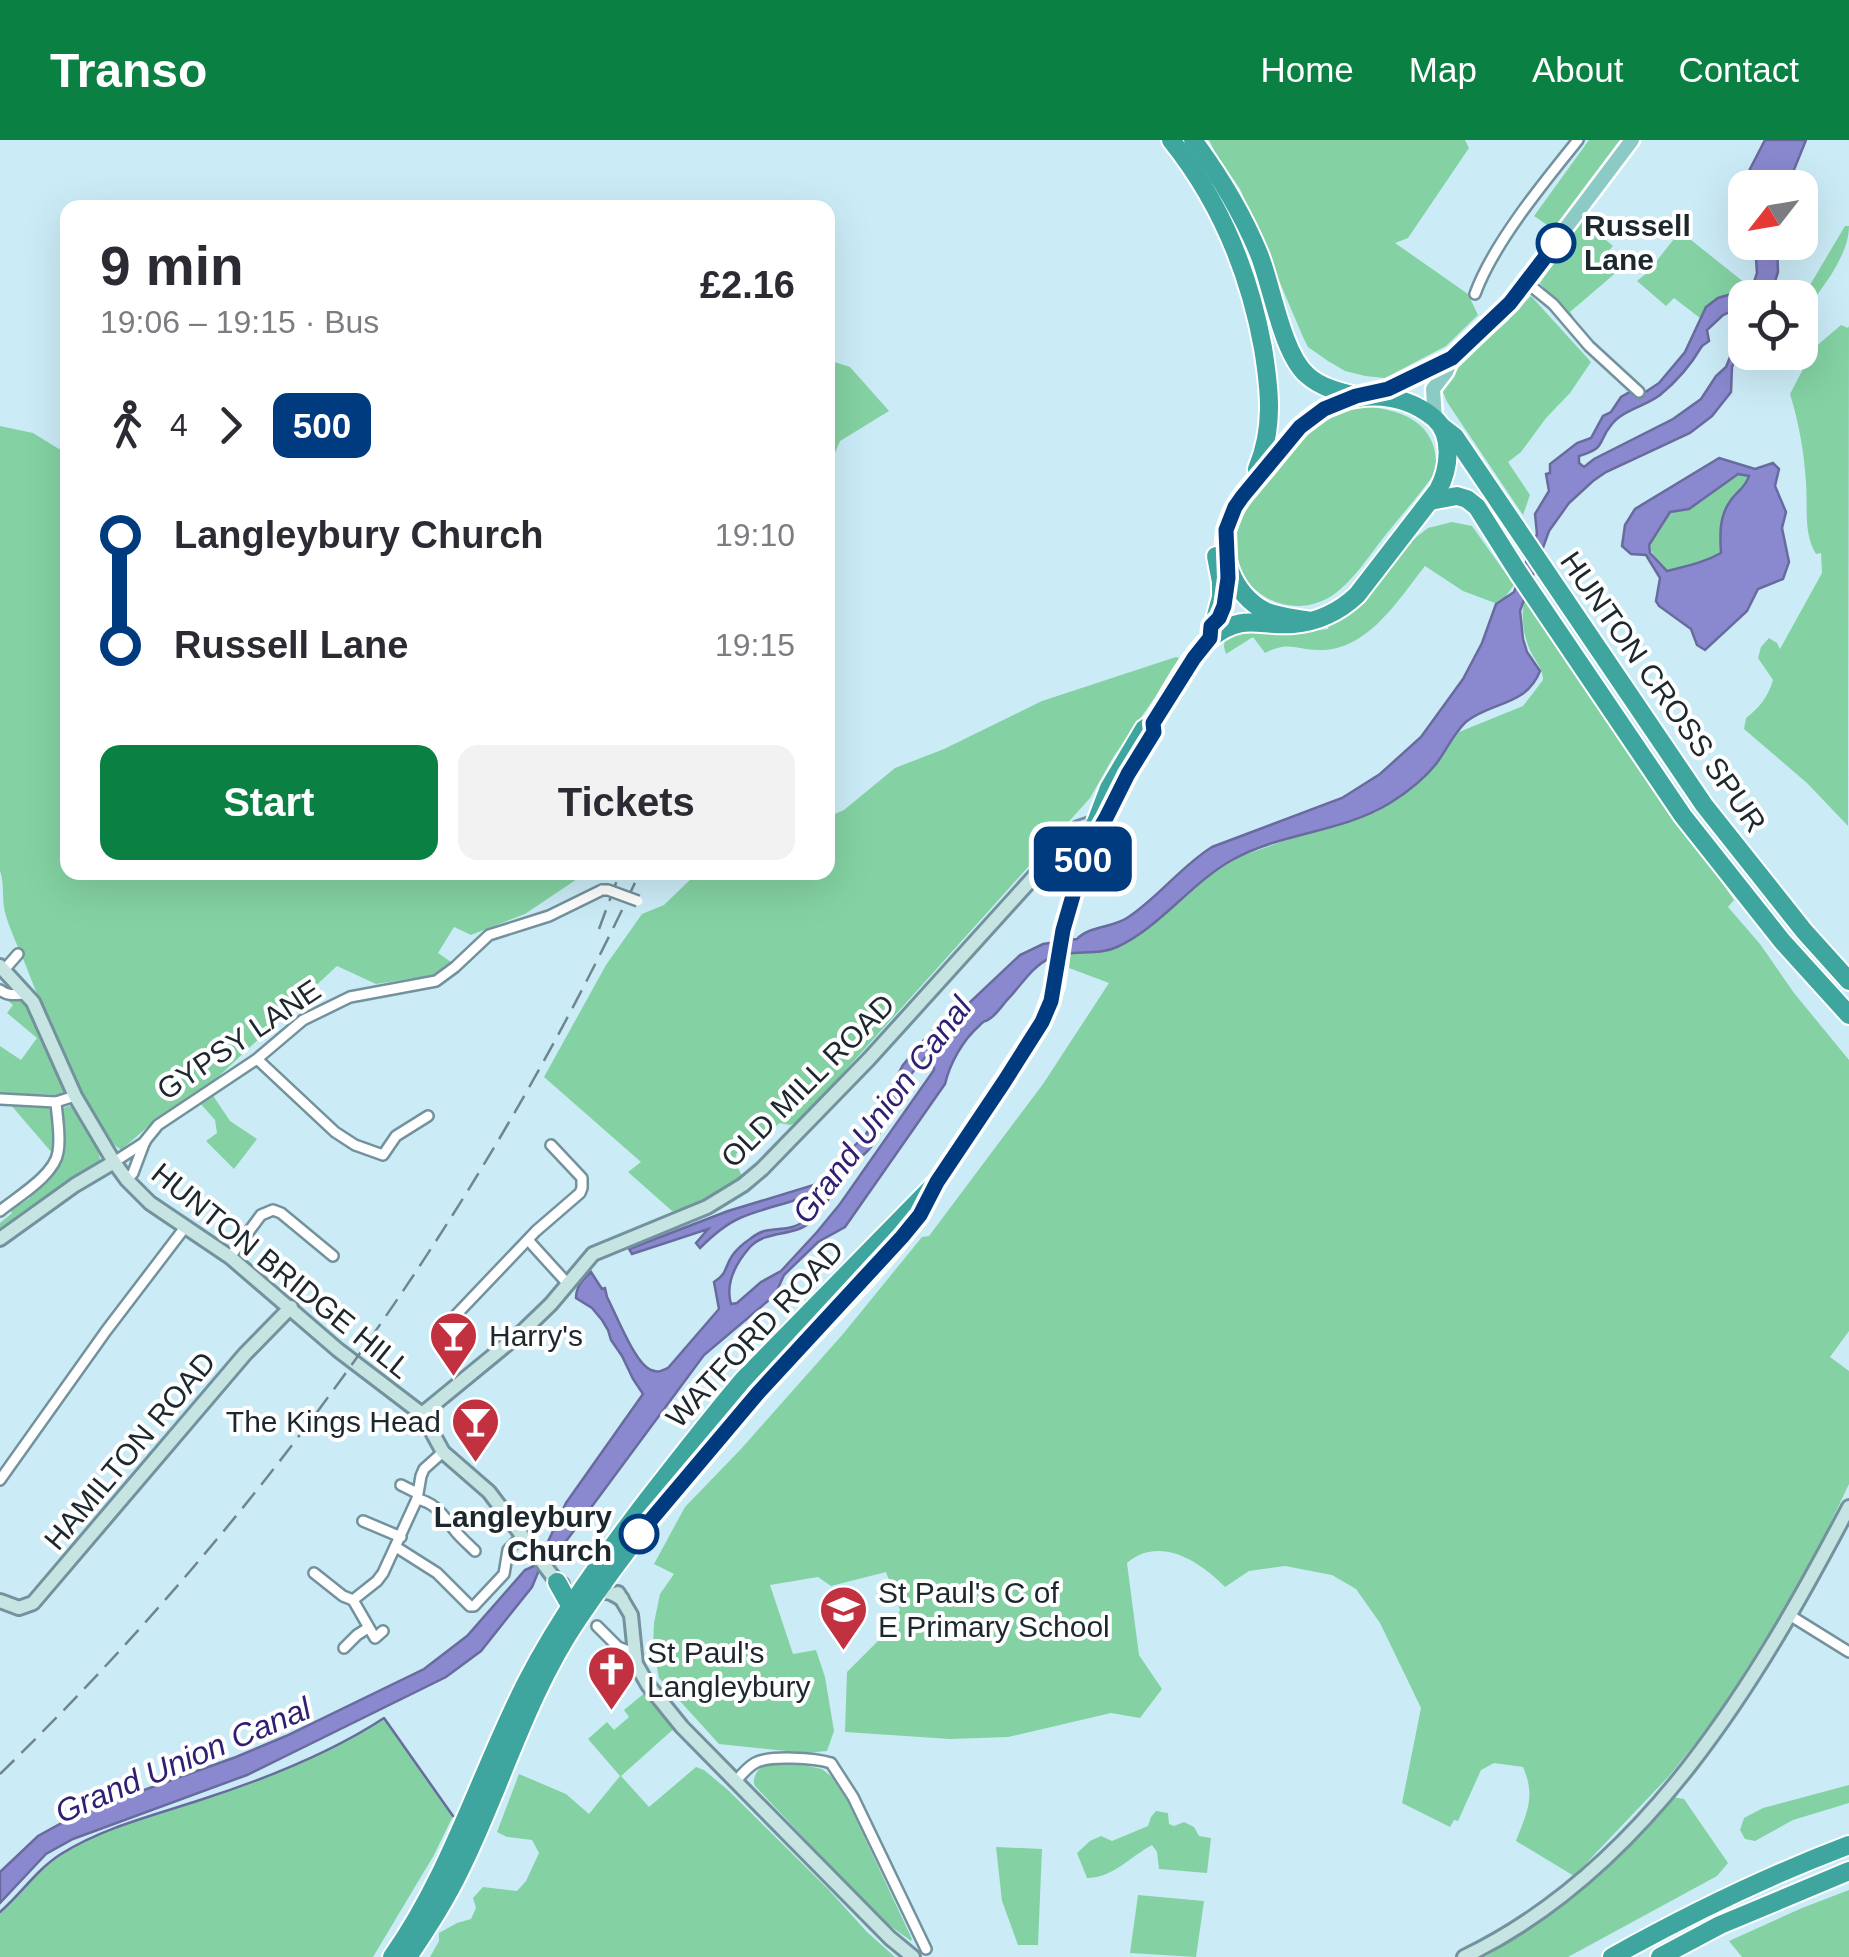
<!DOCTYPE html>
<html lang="en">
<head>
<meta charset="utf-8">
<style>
  :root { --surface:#fff; --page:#f2f2f3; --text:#2b2b33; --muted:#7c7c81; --accent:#0b8043 }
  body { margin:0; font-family:Helvetica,sans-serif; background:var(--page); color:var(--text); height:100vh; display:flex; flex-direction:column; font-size:38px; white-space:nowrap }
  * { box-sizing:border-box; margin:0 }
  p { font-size:32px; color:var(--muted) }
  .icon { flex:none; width:55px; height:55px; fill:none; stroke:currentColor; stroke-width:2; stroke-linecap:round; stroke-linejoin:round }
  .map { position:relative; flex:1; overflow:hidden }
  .sheet { position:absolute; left:60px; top:60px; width:775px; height:680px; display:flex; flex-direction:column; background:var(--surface); border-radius:20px; box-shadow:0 10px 40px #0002 }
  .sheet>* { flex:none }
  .badge { padding:0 20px; border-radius:15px; font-size:35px; line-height:65px }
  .needle { width:65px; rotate:239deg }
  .tools { position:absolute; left:1728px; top:30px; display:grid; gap:20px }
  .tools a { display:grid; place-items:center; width:90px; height:90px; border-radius:20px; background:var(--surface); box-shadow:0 10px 40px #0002; font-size:50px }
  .map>.badge { position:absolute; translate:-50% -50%; box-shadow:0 0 0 5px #fff }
  .legs { display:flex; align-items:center; gap:15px; height:110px; padding:0 40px; font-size:32px }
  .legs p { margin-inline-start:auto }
  .headline { display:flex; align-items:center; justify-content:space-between; height:170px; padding:0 40px }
  h1 { font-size:55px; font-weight:800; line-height:75px }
  .primary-button { display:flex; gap:20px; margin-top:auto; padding:20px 40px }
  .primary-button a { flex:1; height:115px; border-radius:20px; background:var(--accent); color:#fff; font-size:40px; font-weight:800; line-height:115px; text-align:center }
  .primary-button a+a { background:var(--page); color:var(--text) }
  ul { padding:0 40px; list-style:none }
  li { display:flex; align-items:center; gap:35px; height:110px; font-size:38px }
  li i { display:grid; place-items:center; width:15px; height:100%; margin:0 12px; background:currentColor }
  li i::after { content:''; width:25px; height:25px; margin:-12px; border:8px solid; border-radius:50%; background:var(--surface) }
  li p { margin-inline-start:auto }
  li:first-child i { background:linear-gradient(#0000 50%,currentColor 0) }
  li:last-child i { background:linear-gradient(currentColor 50%,#0000 0) }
  header { display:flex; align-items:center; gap:60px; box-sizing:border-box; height:140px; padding:0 50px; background:var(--accent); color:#fff }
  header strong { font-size:48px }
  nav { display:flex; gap:55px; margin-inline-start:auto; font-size:35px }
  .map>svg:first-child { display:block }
</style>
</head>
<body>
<header>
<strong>Transo</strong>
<nav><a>Home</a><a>Map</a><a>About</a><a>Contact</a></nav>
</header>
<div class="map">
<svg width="1849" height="1817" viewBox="0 0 1849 1817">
  <rect width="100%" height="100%" fill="#cbecf7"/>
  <!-- green -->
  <g fill="#84d2a3">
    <polygon points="1209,0 1465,0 1469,8 1408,98 1395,103 1468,154 1478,175 1446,206 1385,238 1365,236 1345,231 1328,221 1308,207 1303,197 1240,49 1216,14"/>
    <polygon points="1589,0 1620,0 1553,89 1534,76"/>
    <polygon points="1582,80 1613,106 1604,116 1619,130 1570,172 1573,176 1571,178 1540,143"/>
    <path d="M1845 86H1849C1849 114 1825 144 1809 166L1810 145Z"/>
    <path d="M1678 94 1686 96 1750 147C1729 157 1711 156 1700 178L1674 158 1666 166 1637 141 1647 133Z"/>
    <polygon points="1531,156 1591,222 1570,253 1546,278 1521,312 1508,322 1530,355 1523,375 1447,262 1442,250 1445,241"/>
    <path d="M1841 185 1848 188 1849 186 1848 686 1807 643 1744 589 1746 578C1760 567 1768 557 1773 540L1758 518 1761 507 1769 498 1777 503 1780 509 1822 433 1821 413 1816 414C1803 393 1808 367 1806 342 1804 312 1799 283 1790 254L1814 208Z"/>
    <polygon points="828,220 850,227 889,271 840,301 828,330 828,277 831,268 828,267"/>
    <path d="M1353 266C1396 267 1440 279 1436 331 1421 354 1401 375 1384 397 1369 416 1353 441 1333 455 1288 485 1231 450 1233 396 1234 386 1238 376 1243 367 1252 351 1298 296 1312 286 1325 277 1338 272 1353 266Z"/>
    <path d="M0 286 33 293 67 314 68 732 586 733 525 774 471 795 454 787 438 813 454 824 441 834 376 844 337 826 203 951 158 978 121 1010C86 986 43 869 26 826 20 810 11 793 6 776 1 761 5 745 0 731Z"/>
    <path d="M1738 334 1749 335C1745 348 1735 351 1729 362 1721 378 1720 396 1721 413 1703 423 1686 425 1667 431 1639 402 1649 402 1671 372L1689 369Z"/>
    <path d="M1452 382 1472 386 1514 445 1505 457 1495 463 1463 451 1425 426C1398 460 1367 512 1318 510 1293 509 1289 501 1265 513L1253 497 1226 514 1224 507 1225 495 1249 486 1275 494 1328 489 1330 482 1354 471 1415 398 1428 388Z"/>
    <path d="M1524 460 1734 760 1728 767 1760 804 1794 853 1849 920V1191L1830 1217 1849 1231V1344L1818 1409 1783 1471 1715 1579 1669 1636 1574 1736 1516 1701C1527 1672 1536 1657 1523 1627L1494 1623 1481 1630 1458 1681 1454 1680 1450 1687 1402 1663 1421 1568 1380 1483 1356 1449 1332 1435 1285 1426 1249 1431 1225 1447C1200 1421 1159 1395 1127 1423L1139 1515 1162 1549 1140 1578 1111 1573 1008 1597 950 1599 845 1592 847 1532 892 1487 900 1470 886 1432 831 1446 818 1437 770 1445 793 1514 816 1510 825 1537 834 1591 827 1611 805 1613 719 1604 659 1538 653 1508 654 1483 660 1454 674 1434 654 1424 685 1367 741 1309 843 1194 922 1097 929 1096 1043 944 1109 843 1069 828 1071 812 1097 813 1120 806 1166 772 1207 736 1235 718 1310 692 1338 686 1376 672 1403 654 1434 627 1459 592 1523 566 1543 540C1543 528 1535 521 1530 510 1523 494 1521 478 1524 460Z"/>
    <path d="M1176 517 1179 518V523L1114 616 1090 658 799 982 790 985 780 983 736 1014 735 1022 742 1036C722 1052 698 1069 672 1071L628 1032 641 1022 544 937 606 825 642 774 664 765 697 733 828 732V677L844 670 895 628 944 609 1042 561Z"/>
    <polygon points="6,859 25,861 29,865 66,946 62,955 0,953 0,906 21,920 37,898 7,873 13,865"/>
    <polygon points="212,954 230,981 257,999 234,1029 206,1001 217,993 215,980 199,962"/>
    <polygon points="10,964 51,968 53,1014"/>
    <polygon points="69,966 75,969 97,1008 101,1022 0,1094 0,1083 12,1073 9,1068 18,1061 21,1064 30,1058 27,1053 57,1024 60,969"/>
    <polygon points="647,1551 677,1586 621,1636 649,1667 696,1627 704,1630 728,1650 828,1749 867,1792 895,1817 430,1817 439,1801 439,1793 457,1783 471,1779 476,1768 473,1758 483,1747 517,1751 526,1741 539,1713 532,1700 507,1697 497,1692 519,1634 566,1654 589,1674 620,1636 588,1599 607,1582 614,1590 629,1577 624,1570"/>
    <path d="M384 1578 453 1676 434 1715 373 1817H0V1772C21 1754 37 1729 61 1714 104 1687 155 1675 203 1659 265 1639 329 1614 384 1578Z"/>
    <path d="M765 1625H803L822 1629 832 1637 847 1660 912 1799 911 1801 889 1785 859 1756 755 1646C751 1639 758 1628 765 1625Z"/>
    <polygon points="1849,1645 1849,1663 1793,1680 1755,1701 1745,1699 1740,1690 1744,1678 1763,1668"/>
    <path d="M1673 1657 1684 1659 1728 1723 1717 1736 1568 1817H1485C1562 1769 1615 1726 1673 1657Z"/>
    <path d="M1156 1671 1168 1673 1169 1684 1174 1686 1184 1682 1194 1687 1199 1696 1211 1698 1207 1733 1159 1729 1157 1712 1152 1705C1131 1716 1113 1738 1087 1738L1077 1713 1090 1701 1101 1696 1112 1701 1148 1686 1151 1677Z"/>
    <polygon points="996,1707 1042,1709 1038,1805 1018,1805 1002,1761"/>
    <polygon points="1849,1750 1849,1817 1742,1817 1729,1801 1802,1768"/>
    <polygon points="1138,1755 1204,1761 1196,1817 1130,1813"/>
  </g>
  <!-- water -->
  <g fill="#8a88cf" stroke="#696b9e" stroke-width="2.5" fill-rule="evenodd">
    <polygon points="1765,0 1806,0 1787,47 1752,47 1749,31"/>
    <path d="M1755 103H1777L1778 132 1770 157 1745 158V165L1723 175 1707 190 1709 201 1702 206C1692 223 1676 242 1660 255 1646 266 1623 270 1612 284 1596 303 1608 307 1579 316V323L1584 327 1594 319 1673 279 1701 259 1716 236 1726 227 1745 180V198L1732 227 1731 252 1712 276 1690 293 1606 332 1593 341 1569 363 1549 391 1520 471 1523 499 1527 512 1540 531C1526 566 1494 561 1467 581 1455 591 1446 611 1436 624 1424 639 1406 653 1390 663 1341 693 1282 692 1232 720 1191 743 1159 788 1117 807 1096 817 1072 808 1050 818 1031 827 1021 846 1007 860 1002 866 997 873 992 877 982 885 988 877 979 886 963 900 950 923 945 944L845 1087 818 1102 784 1135 775 1155 704 1215 567 1400 556 1411 550 1414 539 1430 532 1447 481 1511 446 1537 247 1635 73 1699 46 1714 0 1763V1732L38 1696 80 1673 236 1617 286 1596 424 1529 467 1496 525 1430 534 1426 546 1406 566 1363 643 1254 633 1239 622 1216 611 1200 608 1190 602 1180 592 1168 576 1158C576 1146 583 1140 591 1132L602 1149 605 1148 607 1157C616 1174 635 1224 651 1230 659 1233 661 1231 668 1228L719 1169 714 1142C728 1133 724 1128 732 1116 736 1110 744 1103 750 1099 763 1088 773 1090 788 1088 805 1086 824 1063 828 1049L825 1047C798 1063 767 1066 740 1078 724 1085 712 1096 700 1108L696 1103 708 1089 632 1114 629 1109 728 1071 817 1044 866 994 903 925 928 895 954 872 966 866 1020 815 1043 804 1077 799C1089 786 1111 788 1127 778 1158 758 1180 727 1212 707L1342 658 1380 634 1421 597 1463 539 1482 503 1496 464 1514 452 1537 394 1535 374 1549 351 1546 334 1550 333V324L1577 303 1591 298 1603 276 1611 272 1621 257 1635 249 1641 255 1659 243 1685 212 1706 167 1718 158 1742 151 1753 145 1757 133ZM938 903 933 921 934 930 840 1064 817 1092 781 1131 761 1142 737 1163 731 1164C725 1143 736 1123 750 1107 767 1089 795 1098 813 1080 827 1065 836 1046 849 1029 855 1021 864 1016 871 1007 884 988 892 966 904 945 913 929 926 917 938 903Z"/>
    <path d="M1719 318 1755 329 1773 323 1779 329 1775 346 1786 372 1782 388 1789 422 1783 439 1758 449 1747 471 1705 510 1697 505 1691 489 1659 466 1656 461 1660 438 1646 415 1631 414 1622 406 1625 385 1635 369ZM1738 334 1749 336C1745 349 1735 352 1729 363 1719 378 1720 396 1721 413 1703 423 1686 426 1667 431L1650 413 1649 405 1670 372 1689 369Z"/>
  </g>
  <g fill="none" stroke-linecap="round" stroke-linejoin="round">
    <!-- stream -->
    <path stroke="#696b9e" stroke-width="2.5" d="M0 1772C21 1754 37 1729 61 1714 104 1687 155 1675 203 1659 265 1639 329 1614 384 1578L453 1676"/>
    <defs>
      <g id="street">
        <polyline points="1526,142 1553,164 1589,206 1639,252"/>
        <path d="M1475 154C1493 104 1544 42 1578 0"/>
        <polyline points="4,830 18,814"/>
        <path d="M0 850C9 857 17 854 27 854"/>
        <polyline points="257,919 335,992 355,1005 383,1015 396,996 428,976"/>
        <polyline points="0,959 56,962 75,956"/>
        <polyline points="114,1022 145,1002"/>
        <polyline points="127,1040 133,1033 145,1001 158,985 257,919 303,880 350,857 436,841 455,827 489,795 549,776 602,750"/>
        <path d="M0 1071C17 1057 55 1035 58 1012 61 996 57 978 56 962"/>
        <polyline points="528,1100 568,1144"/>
        <polyline points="230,1117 261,1075 273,1070 281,1073 333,1116"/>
        <polyline points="456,1175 536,1091 580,1053 582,1048 582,1038 551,1005"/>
        <polyline points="0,1340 106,1191 186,1086"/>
        <polyline points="401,1345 417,1353"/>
        <path d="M417 1359C437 1363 444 1377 456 1392 462 1399 469 1405 475 1411"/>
        <polyline points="363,1381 401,1397"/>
        <polyline points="396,1407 437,1433 470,1466 474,1466 504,1434 508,1410 522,1396"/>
        <polyline points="314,1433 343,1456 353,1460"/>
        <polyline points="1791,1476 1849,1512"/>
        <polyline points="597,1486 618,1507 634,1513"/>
        <polyline points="383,1491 375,1498 353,1460 377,1441 383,1433 417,1359 421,1336 424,1329 443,1312"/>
        <polyline points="344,1508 357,1495 368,1488"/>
        <path d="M736 1641C741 1635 748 1627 755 1623 769 1615 815 1618 831 1623L853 1657 926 1809"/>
      </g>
      <g id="secondary">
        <polyline points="0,826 33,862 75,956 114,1022 127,1040 150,1063 230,1117 338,1210 422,1274 443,1312 489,1352 557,1442 562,1444"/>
        <polyline points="0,1099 75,1045 114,1022"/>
        <polyline points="422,1274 522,1192 551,1164 593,1114 707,1067 743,1045 762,1029 869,919 1078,688 1099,681"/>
        <polyline points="591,1449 611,1453 622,1459"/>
        <polyline points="618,1453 631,1475 636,1524 648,1545 682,1587 890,1798 913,1817"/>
        <polyline points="0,1461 19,1468 33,1463 245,1214 291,1167"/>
        <path d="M1464 1817C1647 1729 1758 1540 1849 1367"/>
      </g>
      <g id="primary">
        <polyline points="1374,254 1398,245 1438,223 1452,218 1501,174 1632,0"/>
        <polyline points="1435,279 1433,249 1446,232 1452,218"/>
      </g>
      <g id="highway">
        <path d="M1171 0C1220 61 1249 132 1263 208 1270 251 1274 288 1257 329"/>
        <path d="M1193 0C1219 35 1242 73 1259 114 1272 146 1282 213 1307 235 1320 247 1339 252 1356 256"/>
        <polyline points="1442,287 1455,297 1704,665 1804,791 1849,841"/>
        <polyline points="1430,361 1457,356 1467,359 1477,367 1518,432 1683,676 1782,801 1849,875"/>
        <polyline points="1210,498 1221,457 1221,442 1216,416"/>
        <polyline points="557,1442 571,1467"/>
        <path d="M392 1817C451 1733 480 1634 526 1543 560 1477 603 1418 648 1359 679 1319 710 1279 743 1240L937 1042 1042 882 1055 846 1063 790 1090 698 1109 648 1144 589 1153 583C1167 560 1191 513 1211 498 1244 472 1259 487 1293 484 1318 482 1339 472 1357 455L1438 350C1449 330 1454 295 1434 278 1399 249 1348 250 1312 277 1294 290 1280 311 1266 328 1253 343 1237 359 1230 378 1216 412 1233 454 1265 471 1278 477 1295 478 1310 481"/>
        <path d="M408 1817C428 1787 447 1758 462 1726 502 1644 527 1554 578 1479 632 1399 694 1325 757 1253 811 1193 872 1139 920 1074"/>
        <path d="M1612 1817C1689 1774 1767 1736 1849 1705"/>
        <polyline points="1660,1817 1720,1785 1849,1731"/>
      </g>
    </defs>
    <!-- street casing -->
    <use href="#street" stroke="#73929d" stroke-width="14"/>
    <!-- secondary casing -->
    <use href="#secondary" stroke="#73929d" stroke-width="18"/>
    <!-- primary casing -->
    <use href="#primary" stroke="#fff" stroke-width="19"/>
    <!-- highway casing -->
    <use href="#highway" stroke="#fff" stroke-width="22"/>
    <!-- street -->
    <use href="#street" stroke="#fff" stroke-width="9"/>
    <!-- secondary -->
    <use href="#secondary" stroke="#c5e4e2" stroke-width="12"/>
    <!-- primary -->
    <use href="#primary" stroke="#8ccac5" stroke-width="14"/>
    <!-- highway -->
    <use href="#highway" stroke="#3fa69f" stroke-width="18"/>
    <!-- rail -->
    <g stroke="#70868e" stroke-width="2.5" stroke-dasharray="20 10" stroke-linecap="butt">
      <polyline points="599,789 620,732"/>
      <path d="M0 1634C265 1376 484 1067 640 732"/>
    </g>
    <defs>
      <polyline id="street-bridge" points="602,750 608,750 638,761"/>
    </defs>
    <!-- street-bridge casing -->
    <use href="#street-bridge" stroke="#73929d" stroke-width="14" stroke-linecap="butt"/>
    <!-- street-bridge -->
    <use href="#street-bridge" stroke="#fff" stroke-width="9"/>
  </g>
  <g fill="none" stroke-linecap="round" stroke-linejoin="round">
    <defs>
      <polyline id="line-1" points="639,1394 758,1253 902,1097 920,1075 937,1042 1004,942 1042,882 1051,861 1063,790 1085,714 1106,678 1128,634 1154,592 1153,583 1194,518 1210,498 1211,486 1219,478 1224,466 1228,438 1226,390 1235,367 1242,357 1300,287 1324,269 1356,256 1388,249 1452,218 1510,163 1556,103"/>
    </defs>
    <!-- line-1 casing -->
    <use href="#line-1" stroke="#fff" stroke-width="22"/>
    <!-- line-1 -->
    <use href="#line-1" stroke="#003b80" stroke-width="15"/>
  </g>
  <!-- icons -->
  <defs>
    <symbol id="bar-pin" viewBox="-11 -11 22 30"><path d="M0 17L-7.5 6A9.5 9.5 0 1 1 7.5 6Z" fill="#c23140" stroke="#fff"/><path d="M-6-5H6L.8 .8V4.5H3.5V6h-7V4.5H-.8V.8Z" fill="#fff"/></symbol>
    <symbol id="school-pin" viewBox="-11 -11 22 30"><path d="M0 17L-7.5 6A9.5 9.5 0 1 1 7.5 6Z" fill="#c23140" stroke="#fff"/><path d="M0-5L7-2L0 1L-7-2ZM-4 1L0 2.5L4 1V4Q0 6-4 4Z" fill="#fff"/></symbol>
    <symbol id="church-pin" viewBox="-11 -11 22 30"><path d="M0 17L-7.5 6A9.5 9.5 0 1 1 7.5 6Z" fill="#c23140" stroke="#fff"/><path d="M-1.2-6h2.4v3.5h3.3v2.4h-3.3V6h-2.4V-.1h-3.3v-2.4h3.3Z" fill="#fff"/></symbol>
  </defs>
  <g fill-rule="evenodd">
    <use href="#bar-pin" x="426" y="1168" width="55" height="75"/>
    <use href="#bar-pin" x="448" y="1254" width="55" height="75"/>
    <use href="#school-pin" x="816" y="1442" width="55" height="75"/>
    <use href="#church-pin" x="584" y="1502" width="55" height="75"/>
  </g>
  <!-- markers -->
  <g fill="#fff" stroke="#003b80" stroke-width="5">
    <circle cx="1556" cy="103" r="18"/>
    <circle cx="639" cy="1394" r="18"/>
  </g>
  <g text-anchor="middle" stroke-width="8" stroke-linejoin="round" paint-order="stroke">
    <!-- stop labels -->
    <g font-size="30" font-weight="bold" fill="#1c282d" stroke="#fff" text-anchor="start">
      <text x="1584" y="96">Russell<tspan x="1584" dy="34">Lane</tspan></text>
      <text x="612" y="1387" text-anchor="end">Langleybury<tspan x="612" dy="34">Church</tspan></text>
    </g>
    <!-- street labels -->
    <g font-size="30" fill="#1c282d" stroke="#fff">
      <text transform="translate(1663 552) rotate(55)" y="10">HUNTON CROSS SPUR</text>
      <text transform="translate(239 900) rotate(-34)" y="10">GYPSY LANE</text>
      <text transform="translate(808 941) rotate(-45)" y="10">OLD MILL ROAD</text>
      <text transform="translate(281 1131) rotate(39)" y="10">HUNTON BRIDGE HILL</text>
      <text transform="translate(755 1194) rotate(-47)" y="10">WATFORD ROAD</text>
      <text transform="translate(130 1311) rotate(-50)" y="10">HAMILTON ROAD</text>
    </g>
    <!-- poi labels -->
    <g font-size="30" fill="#1c282d" stroke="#fff" text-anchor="start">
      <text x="489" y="1206">Harry's</text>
      <text x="441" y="1292" text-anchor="end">The Kings Head</text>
      <text x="878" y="1463">St Paul's C of<tspan x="878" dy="34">E Primary School</tspan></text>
      <text x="647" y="1523">St Paul's<tspan x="647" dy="34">Langleybury</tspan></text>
    </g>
    <!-- water labels -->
    <g font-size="32" font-style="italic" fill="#2f1f72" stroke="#fff">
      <text transform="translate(882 970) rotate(-53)" y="11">Grand Union Canal</text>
      <text transform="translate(183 1620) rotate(-23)" y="11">Grand Union Canal</text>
    </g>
  </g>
</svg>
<div class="tools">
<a><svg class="needle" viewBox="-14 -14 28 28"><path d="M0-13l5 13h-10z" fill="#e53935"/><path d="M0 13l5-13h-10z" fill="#7c7c81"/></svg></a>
<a><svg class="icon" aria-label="locate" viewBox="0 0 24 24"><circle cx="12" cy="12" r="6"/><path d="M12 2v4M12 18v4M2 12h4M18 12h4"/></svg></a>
</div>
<b class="badge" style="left:1083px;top:719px;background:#003b80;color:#fff">500</b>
<section class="sheet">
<div class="headline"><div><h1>9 min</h1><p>19:06 – 19:15 · Bus</p></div><b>£2.16</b></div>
<div class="legs"><svg class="icon" aria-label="walk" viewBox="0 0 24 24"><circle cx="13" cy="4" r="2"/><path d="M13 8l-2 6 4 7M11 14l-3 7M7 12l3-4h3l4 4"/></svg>4<svg class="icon" aria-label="forward" viewBox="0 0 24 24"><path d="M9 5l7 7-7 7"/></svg><b class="badge" style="background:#003b80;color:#fff">500</b></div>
<ul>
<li><i style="color:#003b80"></i><b>Langleybury Church</b><p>19:10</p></li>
<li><i style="color:#003b80"></i><b>Russell Lane</b><p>19:15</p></li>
</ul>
<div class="primary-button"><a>Start</a><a>Tickets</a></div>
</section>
</div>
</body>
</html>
